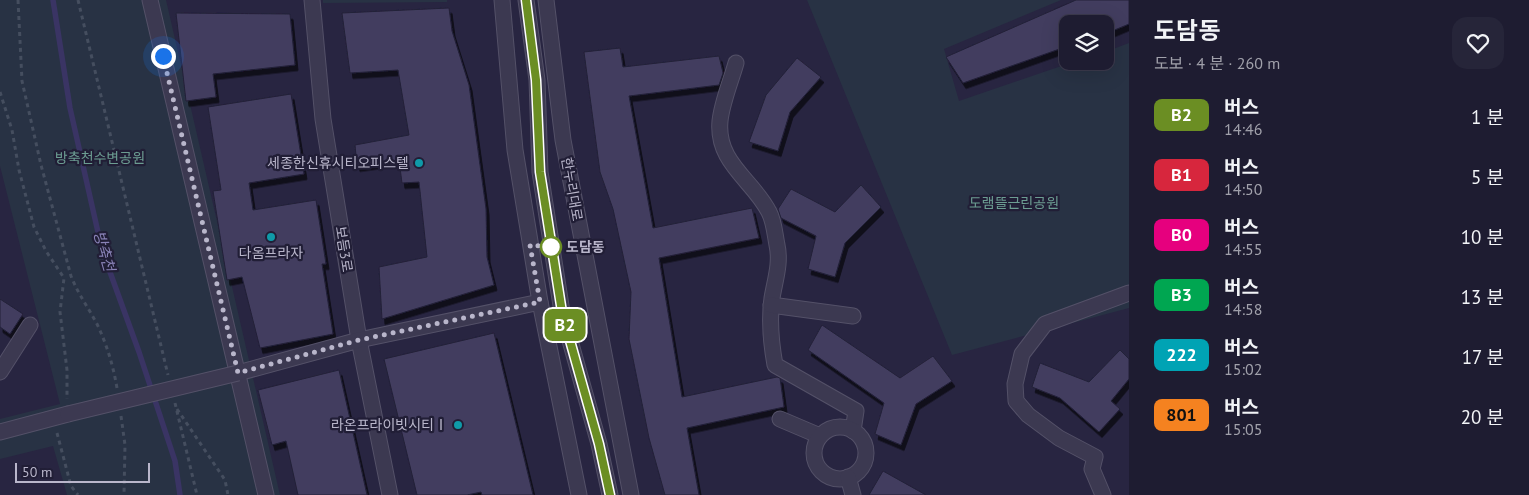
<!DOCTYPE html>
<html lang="ko">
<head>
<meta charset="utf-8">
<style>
  :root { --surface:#1e1c31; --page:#262539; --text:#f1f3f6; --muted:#a1a1ab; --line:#3c3a4d }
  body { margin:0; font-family:"PT Sans","Noto Sans KR",sans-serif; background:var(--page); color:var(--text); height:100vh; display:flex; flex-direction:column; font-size:19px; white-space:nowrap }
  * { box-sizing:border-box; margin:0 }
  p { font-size:16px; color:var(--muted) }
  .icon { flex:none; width:28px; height:28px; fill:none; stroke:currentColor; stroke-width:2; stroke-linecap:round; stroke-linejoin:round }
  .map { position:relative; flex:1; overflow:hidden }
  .sheet { display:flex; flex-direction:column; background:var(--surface); width:400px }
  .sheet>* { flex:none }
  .badge { padding:0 10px; border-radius:8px; font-size:18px; line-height:32px }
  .buttons { position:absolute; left:1059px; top:15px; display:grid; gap:10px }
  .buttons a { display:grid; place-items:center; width:55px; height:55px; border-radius:10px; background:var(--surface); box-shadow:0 5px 20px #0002,0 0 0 1px var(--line); font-size:25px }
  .scale { position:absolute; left:15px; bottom:12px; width:135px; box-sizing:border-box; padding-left:5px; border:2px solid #b9b6cb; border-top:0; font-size:14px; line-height:18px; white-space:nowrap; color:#b9b6cb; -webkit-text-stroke:4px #211e36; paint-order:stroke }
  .you { position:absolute; width:25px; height:25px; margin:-12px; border:4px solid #fff; border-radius:50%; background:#1a73e8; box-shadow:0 0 0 8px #1a73e833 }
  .map>.badge { position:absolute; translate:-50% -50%; box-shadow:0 0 0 2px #fff }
  .round { display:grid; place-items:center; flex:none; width:52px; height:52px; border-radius:15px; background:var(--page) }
  .head { display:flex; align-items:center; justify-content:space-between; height:85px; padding:0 25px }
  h1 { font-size:24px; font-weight:700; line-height:38px }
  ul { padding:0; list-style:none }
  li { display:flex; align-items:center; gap:15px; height:60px; padding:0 25px }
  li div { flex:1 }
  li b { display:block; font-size:19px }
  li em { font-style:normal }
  li .badge { min-width:55px; font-weight:700; text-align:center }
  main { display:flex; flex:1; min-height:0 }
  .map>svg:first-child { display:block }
</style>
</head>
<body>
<main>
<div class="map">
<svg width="1129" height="495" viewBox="0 0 1129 495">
  <defs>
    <filter id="shadow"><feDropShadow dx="3" dy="5.5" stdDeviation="0" flood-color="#0009"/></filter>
  </defs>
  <rect width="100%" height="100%" fill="#282541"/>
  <!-- green -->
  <g fill="#283244">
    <polygon points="0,0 166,0 280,495 67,495 53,446 0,459 0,419 60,404 0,166"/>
    <polygon points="323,0 447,0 447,2 323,3"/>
    <polygon points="807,0 1061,0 944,49 959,101 1076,61 1105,61 1105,52 1129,43 1129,308 952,355"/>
  </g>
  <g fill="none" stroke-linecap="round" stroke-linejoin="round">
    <!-- stream -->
    <polyline stroke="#3a3464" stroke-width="5.5" points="53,0 70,108 102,250 139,352 175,461 180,495"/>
  </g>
  <!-- building -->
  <g fill="#423e5f" stroke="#232038" filter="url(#shadow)">
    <polygon points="1076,0 1129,0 1129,24 1105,34 1105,24 1068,24 1068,46 963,83 946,57"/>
    <polygon points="449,8 452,31 469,85 486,209 487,257 494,285 382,319 379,267 427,257 419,182 402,183 399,160 357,166 355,145 409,135 398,70 350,73 342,13"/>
    <polygon points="176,13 290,14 295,65 213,74 216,97 186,101"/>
    <polygon points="620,48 623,67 719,56 723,73 719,85 629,96 653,228 752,208 759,238 659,258 682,397 777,377 780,378 784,407 687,428 699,495 665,495 649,438 629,339 631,292 613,209 600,172 584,52"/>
    <polygon points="797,58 821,77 790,112 778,151 749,142 766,95"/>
    <polygon points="291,94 304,174 249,183 253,210 316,200 326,264 322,264 333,334 260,348 242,277 227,280 213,191 221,190 208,107"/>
    <polygon points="861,185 881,207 845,243 835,277 808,269 816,236 781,218 778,209 791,189 835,212"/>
    <polygon points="0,299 23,314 10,334 0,327"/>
    <polygon points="822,325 900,378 933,356 952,381 916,404 901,445 875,434 884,403 808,350"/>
    <polygon points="494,333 533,495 482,495 481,492 467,495 417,495 384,359"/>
    <polygon points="1120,350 1129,359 1129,379 1111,401 1120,409 1099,432 1060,398 1032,387 1040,363 1089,382"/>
    <polygon points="339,370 367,495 298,495 286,441 272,445 258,390"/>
    <polygon points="883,471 926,495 869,495"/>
  </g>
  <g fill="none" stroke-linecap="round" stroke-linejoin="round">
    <defs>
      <g id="minor">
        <polyline points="150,0 266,495"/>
        <polyline points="312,0 323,119 359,340 390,495"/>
        <polyline points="502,0 515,150 540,302 579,495"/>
        <polyline points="526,0 537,80 540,172 562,312 599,444 610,495"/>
        <polyline points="546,0 563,140 631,495"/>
        <path d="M736 63C731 81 722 102 720 121 716 163 753 180 769 212 774 221 775 235 777 245 781 263 775 280 772 298 769 320 771 343 775 365L856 411 853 431"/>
        <polyline points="771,305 853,316"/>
        <polyline points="0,372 30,325"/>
        <polyline points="238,373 359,340 540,302"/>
        <polyline points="780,419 820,436"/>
        <circle cx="840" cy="453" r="26"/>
        <polyline points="0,432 68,414"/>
        <polyline points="848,477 853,495"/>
        <polyline points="1103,495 1092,469 1095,457 1059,438 1028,415 1016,401 1015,384 1022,354 1045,324 1129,293"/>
      </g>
    </defs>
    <!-- minor casing -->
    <use href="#minor" stroke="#545168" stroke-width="17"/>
    <!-- path -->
    <g stroke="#454e5f" stroke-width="3" stroke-dasharray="4 4" stroke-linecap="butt">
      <path d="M18 0 22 81 41 165 71 276C78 294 88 307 97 324 107 345 113 365 117 388"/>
      <polyline points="78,0 168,375"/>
      <polyline points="0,92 12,130 19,170 34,227 46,251 64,278 60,312 67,370 67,399"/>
      <polyline points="175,403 197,495"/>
      <polyline points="177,409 225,480 228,495"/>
      <polyline points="121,416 125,445 124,495"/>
      <polyline points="57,433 71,486 78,495"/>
    </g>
    <!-- minor -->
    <use href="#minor" stroke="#3c3951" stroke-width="15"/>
    <defs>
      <polyline id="minor-bridge" points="68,414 238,373"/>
    </defs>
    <!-- minor-bridge casing -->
    <use href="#minor-bridge" stroke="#545168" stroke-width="17" stroke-linecap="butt"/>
    <!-- minor-bridge -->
    <use href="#minor-bridge" stroke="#3c3951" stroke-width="15"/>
  </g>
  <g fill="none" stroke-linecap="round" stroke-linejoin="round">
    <defs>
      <polyline id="line" points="526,0 536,80 540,172 562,312 599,444 610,495"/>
    </defs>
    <!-- line casing -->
    <use href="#line" stroke="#fff" stroke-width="11"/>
    <!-- line -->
    <use href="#line" stroke="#6b8e23" stroke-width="8"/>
    <!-- walk -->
    <polyline stroke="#b9b6cb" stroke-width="5" stroke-dasharray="0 9" points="163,56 238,373 359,340 540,302 530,245 551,247"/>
  </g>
  <!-- markers -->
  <g fill="#0f9aa8" stroke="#211e36" stroke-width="2">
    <circle cx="419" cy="163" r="5"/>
    <circle cx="271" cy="237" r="5"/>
    <circle cx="458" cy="425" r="5"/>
  </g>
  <circle fill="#fff" stroke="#6b8e23" stroke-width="2.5" cx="551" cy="247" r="10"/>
  <g text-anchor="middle" stroke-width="4.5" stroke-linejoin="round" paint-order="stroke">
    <!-- park labels -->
    <g font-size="14" fill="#6c9d92" stroke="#211e36">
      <text x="100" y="163">방축천수변공원</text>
      <text x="1014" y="208">도램뜰근린공원</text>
    </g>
    <!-- poi labels -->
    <g font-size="14" fill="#b9b6cb" stroke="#211e36" text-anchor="end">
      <text x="409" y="168">세종한신휴시티오피스텔</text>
      <text x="271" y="258" text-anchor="middle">다옴프라자</text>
      <text x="448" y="430">라온프라이빗시티Ⅰ</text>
    </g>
    <!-- street labels -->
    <g font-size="14" fill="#b9b6cb" stroke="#211e36">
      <text transform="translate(572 189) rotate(80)" y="5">한누리대로</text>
      <text transform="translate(344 249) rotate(81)" y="5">보듬3로</text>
    </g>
    <!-- stop labels -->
    <g font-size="14" font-weight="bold" fill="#b9b6cb" stroke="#211e36" text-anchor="start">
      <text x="566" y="252">도담동</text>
    </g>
    <!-- water labels -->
    <g font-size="15" font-style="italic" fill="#8a83b8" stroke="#211e36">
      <text transform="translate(104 251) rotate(74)" y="5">방축천</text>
    </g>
  </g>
</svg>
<div class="buttons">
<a><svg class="icon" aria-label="layers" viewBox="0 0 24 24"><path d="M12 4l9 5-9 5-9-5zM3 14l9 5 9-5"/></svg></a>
</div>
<div class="scale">50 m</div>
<div class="you" style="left:163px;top:56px"></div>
<b class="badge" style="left:565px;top:325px;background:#6b8e23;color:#fff">B2</b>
</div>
<section class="sheet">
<div class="head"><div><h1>도담동</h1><p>도보 · 4 분 · 260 m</p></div><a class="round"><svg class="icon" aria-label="heart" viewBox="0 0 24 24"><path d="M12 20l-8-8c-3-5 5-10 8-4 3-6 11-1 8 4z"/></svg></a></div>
<ul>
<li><span class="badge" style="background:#6b8e23;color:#fff">B2</span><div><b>버스</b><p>14:46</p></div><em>1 분</em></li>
<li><span class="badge" style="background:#d7263d;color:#fff">B1</span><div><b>버스</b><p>14:50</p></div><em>5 분</em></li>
<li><span class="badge" style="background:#e6007e;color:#fff">B0</span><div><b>버스</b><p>14:55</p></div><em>10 분</em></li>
<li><span class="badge" style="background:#00a651;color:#fff">B3</span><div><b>버스</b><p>14:58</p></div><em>13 분</em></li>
<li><span class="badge" style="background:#00a3b4;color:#fff">222</span><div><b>버스</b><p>15:02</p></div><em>17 분</em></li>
<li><span class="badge" style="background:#f58220;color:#111">801</span><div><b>버스</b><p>15:05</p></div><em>20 분</em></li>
</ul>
</section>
</main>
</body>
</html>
